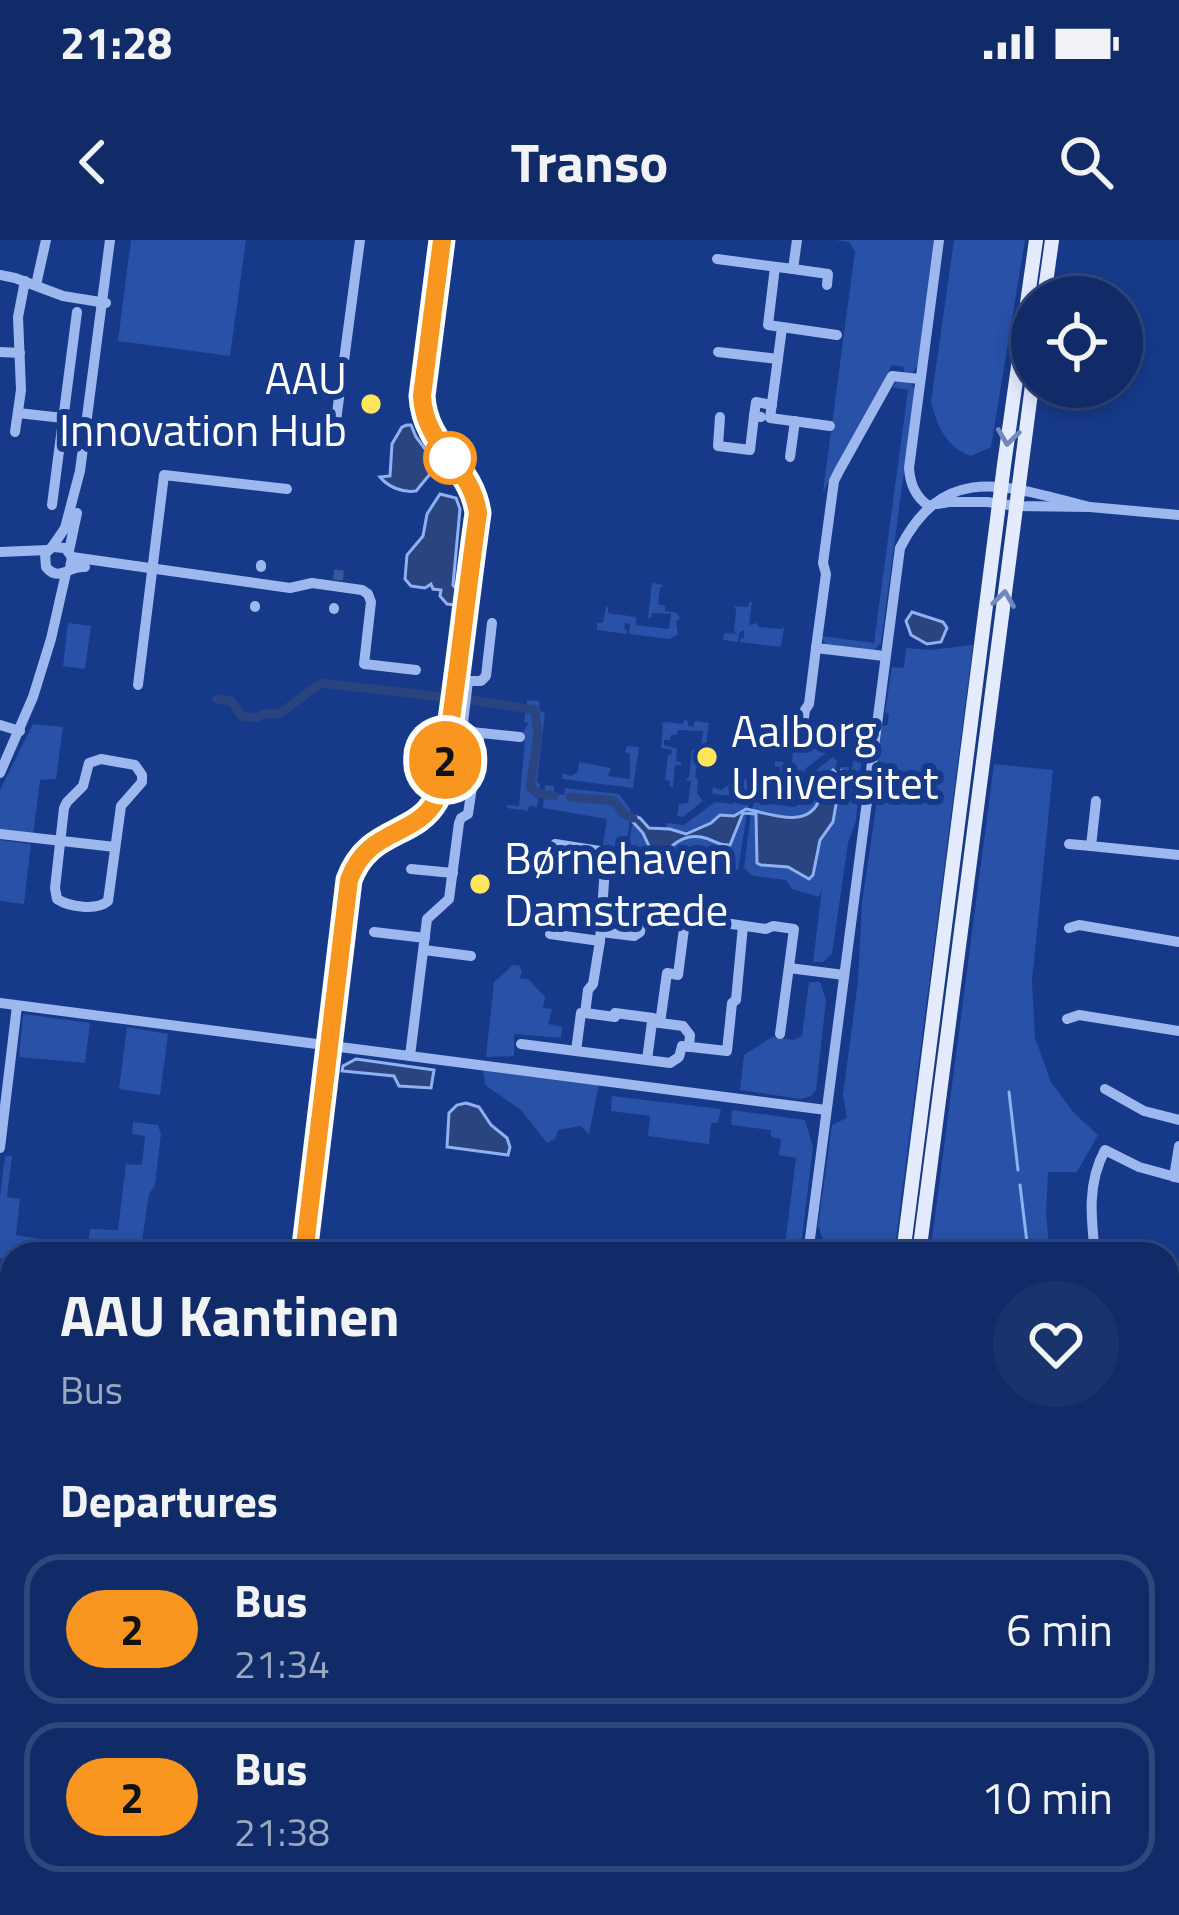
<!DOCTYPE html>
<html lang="en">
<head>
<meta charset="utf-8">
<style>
  :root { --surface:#102b67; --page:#19336d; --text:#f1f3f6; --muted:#9ca7c0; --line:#30477b }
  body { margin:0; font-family:"Titillium Web",sans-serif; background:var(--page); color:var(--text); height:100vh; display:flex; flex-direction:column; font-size:45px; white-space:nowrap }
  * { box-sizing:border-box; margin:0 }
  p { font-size:39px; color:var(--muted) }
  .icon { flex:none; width:66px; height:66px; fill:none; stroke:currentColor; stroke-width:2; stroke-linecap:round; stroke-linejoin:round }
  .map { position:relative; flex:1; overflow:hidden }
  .panel { position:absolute; left:0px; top:1002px; width:1179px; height:675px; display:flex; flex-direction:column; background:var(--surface); border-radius:36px 36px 0 0; box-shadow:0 6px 18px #0003,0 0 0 3px var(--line) }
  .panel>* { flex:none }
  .badge { padding:0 24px; border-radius:39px; font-size:42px; line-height:78px }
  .buttons { position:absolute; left:1011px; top:36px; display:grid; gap:24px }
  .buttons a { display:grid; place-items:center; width:132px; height:132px; border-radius:50%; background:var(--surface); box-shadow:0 6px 18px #0003,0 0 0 3px var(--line); font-size:60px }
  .map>.badge { position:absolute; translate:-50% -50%; box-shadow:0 0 0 6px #fff }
  h2 { padding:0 60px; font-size:45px; line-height:108px }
  .round { display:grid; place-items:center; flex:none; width:126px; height:126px; border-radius:63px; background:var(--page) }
  .head { display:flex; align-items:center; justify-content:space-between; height:204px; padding:0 60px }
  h1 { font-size:57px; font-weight:700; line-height:90px }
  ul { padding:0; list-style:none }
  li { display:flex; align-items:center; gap:36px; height:150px; margin:0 24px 18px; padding:0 36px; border:6px solid var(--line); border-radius:36px }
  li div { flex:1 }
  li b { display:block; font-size:45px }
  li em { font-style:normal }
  li .badge { min-width:132px; font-weight:700; text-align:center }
  .status { display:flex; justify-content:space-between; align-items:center; height:84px; padding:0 60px; background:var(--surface); direction:ltr }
  .status svg { height:33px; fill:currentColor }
  header { display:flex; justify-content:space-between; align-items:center; height:156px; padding:0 60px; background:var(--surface); font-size:54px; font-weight:700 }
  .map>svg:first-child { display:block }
</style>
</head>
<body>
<div class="status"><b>21:28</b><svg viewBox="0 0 49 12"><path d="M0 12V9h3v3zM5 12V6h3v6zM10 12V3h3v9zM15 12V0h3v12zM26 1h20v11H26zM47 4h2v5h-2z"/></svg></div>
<header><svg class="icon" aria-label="back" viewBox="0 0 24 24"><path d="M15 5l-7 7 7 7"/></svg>Transo<svg class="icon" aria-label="search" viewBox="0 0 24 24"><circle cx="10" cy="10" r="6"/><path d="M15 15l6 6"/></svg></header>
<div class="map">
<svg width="1179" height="1675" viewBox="0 0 1179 1675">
  <rect width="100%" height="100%" fill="#163989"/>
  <!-- green -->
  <g fill="#2851a7">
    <polygon points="131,0 246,0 230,116 118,101"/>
    <polygon points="835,0 934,0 918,126 912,133 904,131 904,127 892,125 823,252 855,11 849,2"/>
    <path d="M954 0H1025L991 207 971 216C946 207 937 186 931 162Z"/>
    <polygon points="897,141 910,141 915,150 881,403 873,411 826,405 821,396 874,403 908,150 892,147"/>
    <polygon points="652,343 664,345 660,348 658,364 665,366 665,371 677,373 680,378 676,382 678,394 670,399 629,394 630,384 625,383 624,389 627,390 627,394 597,390 597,383 603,383 606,367 608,367 608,373 636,377 636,385 669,389 671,374 652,373 651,378 648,378"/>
    <polygon points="749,362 752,362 749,385 758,383 758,387 780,389 784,387 781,407 740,402 741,397 744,399 744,390 739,393 738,402 723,400 724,393 738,394 734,392 736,370 734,366 748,367"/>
    <polygon points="68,383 91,386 85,429 63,426"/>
    <polygon points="973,405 894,1014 829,1014 818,986 832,885 847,878 843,855 858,741 862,663 877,561 874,552 882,485 887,486 889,474 885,472 892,427 904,428 906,408 930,410"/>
    <polygon points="527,460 539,461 540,471 545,473 537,542 540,544 537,567 529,566 528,571 507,568 507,565 519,566 525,499 522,495 528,483 524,482"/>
    <polygon points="684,480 688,481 688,486 693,487 695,481 709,483 705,515 698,520 695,537 698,540 697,553 703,561 683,577 677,576 679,564 688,563 691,541 685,540 689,537 692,509 700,513 703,491 678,490 677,495 671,495 670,500 664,500 664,505 677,509 676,521 681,522 681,525 675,525 673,547 670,547 670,541 665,540 668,515 671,515 672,510 661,508 663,486 661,484 665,482 683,484"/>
    <polygon points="33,484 63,487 56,539 40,540 33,595 0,591 0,550"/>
    <polygon points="857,503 863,503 856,581 848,603 832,714 823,722 813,722 822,648 819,657 792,649 786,640 753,636 744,628 751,573 756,574 756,612 761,625 788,627 813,635 820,600 835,574 838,553 844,537 841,527 849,527 848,547"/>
    <polygon points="794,505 830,510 805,529 801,554 793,559 787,558"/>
    <polygon points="627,506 639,507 633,548 562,539 562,533 571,536 578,532 579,522 611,528 608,536 630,539 630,514 625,512"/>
    <path d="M833 517 837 521 835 532 828 533C823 543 823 553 818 563 805 587 772 576 752 569L754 562 795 567 808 557 811 534Z"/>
    <polygon points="775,521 789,523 785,558 736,552 731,556 712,554 713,547 721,550 728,546 730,534 733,538 761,541 758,550 780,552 780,527 775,526"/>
    <polygon points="994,524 1053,530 1032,741 1035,798 1051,842 1074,873 1098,895 1077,932 1048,932 1046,974 1050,1014 930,1014"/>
    <polygon points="545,545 554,546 554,553 545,554 564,555 565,548 619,554 631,570 627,602 615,611 602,609 607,579 543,568"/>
    <path d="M738 560 749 561 748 569 735 576 720 575C704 589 685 597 666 588L667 583 684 585 715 562 732 564Z"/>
    <path d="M743 573H747L738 630 686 624 687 620 665 632 643 628 628 607 633 582 662 615C681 591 709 599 736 595Z"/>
    <polygon points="0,600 31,604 24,664 0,661"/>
    <polygon points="513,725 520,726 522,732 519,738 528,739 545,757 543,768 552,769 548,784 562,787 561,798 514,794 514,816 486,817 494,742"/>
    <polygon points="809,742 820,742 826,760 816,850 811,856 801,859 740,850 744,815 772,797 794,800 802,796"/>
    <polygon points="23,774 90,783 85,823 19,817"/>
    <polygon points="127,787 168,794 160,855 119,849"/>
    <polygon points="483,830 599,844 589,894 581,886 558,890 555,899 547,903 521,870 485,845"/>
    <polygon points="612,856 721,869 718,883 711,883 709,904 648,896 650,876 611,871"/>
    <polygon points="732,870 805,880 813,907 800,1014 784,1013 796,918 779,915 781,899 771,897 771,890 731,885"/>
    <polygon points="133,882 158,885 161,894 155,945 149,954 140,1014 87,1014 90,989 118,990 126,924 142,925 145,896 132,894"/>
    <polygon points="5,916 12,916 7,957 20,959 16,995 59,1002 58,1014 12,1014 12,1021 0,1018 0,957"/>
    <polygon points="1178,1042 1179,1043 1179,1255 1167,1253 1167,1048"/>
    <polygon points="367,1665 671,1665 674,1675 365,1675"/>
  </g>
  <!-- water -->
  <g fill="#2a4480" stroke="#8fb0f1" stroke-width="3">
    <path d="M407 185H411L416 197 441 230 430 234 416 251C403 253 388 247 380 237L390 236 392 204 402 187Z"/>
    <polygon points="440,254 456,258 460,269 453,345 458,351 456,365 447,364 440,356 441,350 433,349 431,344 425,348 411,346 405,339 407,315 423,296 427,274"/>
    <polygon points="912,372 943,382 947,388 941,402 927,404 911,395 906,381"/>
    <path d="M833 530 838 535 841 531 844 537 838 553 833 582 820 600 813 635 809 639 788 627 761 625 757 623 756 574 743 573 730 605C717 606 714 599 701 597 682 594 670 607 658 619L654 617 643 593 633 582 634 576 640 578 649 588 670 589 686 594 711 583 720 575 734 576 746 569C769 573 809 591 820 558 825 545 823 540 833 530Z"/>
    <polygon points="356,819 434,830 431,848 399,846 394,836 342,831 343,826"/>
    <polygon points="466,863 479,867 491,885 507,898 510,907 508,915 447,907 449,873 457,865"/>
  </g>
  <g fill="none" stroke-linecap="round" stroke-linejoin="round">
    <!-- stream -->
    <g stroke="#8fb0f1" stroke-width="3">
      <polyline points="1009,852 1018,930"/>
      <polyline points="1020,945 1028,1011"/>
    </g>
    <!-- canal -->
    <g stroke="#2a4480" stroke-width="9">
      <polyline points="217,459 231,461 242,476 257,478 265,473 279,474 321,443 441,457"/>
      <polyline points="472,460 535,470 538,494 530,547 537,553 554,556"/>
      <polyline points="570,557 614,561 624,574 633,578"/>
    </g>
    <!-- minor-tunnel -->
    <polyline stroke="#39579b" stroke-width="10" stroke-dasharray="10 5" stroke-linecap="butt" points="338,340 339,329"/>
    <!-- minor -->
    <g stroke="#9db8ee" stroke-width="10">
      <polyline points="717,19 793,29 797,0"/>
      <polyline points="775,27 768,85 837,95"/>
      <polyline points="793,29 828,34 827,45"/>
      <polyline points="0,35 15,38 63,56 106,63"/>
      <polyline points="36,45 46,0"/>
      <polyline points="782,88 770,178 830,186"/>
      <polyline points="0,112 20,113"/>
      <polyline points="718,112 778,119"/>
      <polyline points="18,173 63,178"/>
      <polyline points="720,177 718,206 750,210 754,176"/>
      <polyline points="761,177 754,176 756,162 772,165"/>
      <polyline points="335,188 360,0"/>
      <polyline points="15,192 21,150 18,77 25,41"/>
      <polyline points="790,217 795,181"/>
      <polyline points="937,264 949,262 987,262 1017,266 1090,267 1179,275"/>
      <polyline points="52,265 77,72"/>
      <path d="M929 266C915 257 910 244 909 228L939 0"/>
      <polyline points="52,307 65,288 80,231 110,0"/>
      <polyline points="69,311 77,273"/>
      <polyline points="0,312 48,310"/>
      <polyline points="72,317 290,348 312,343 362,350 368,354 371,362 364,424 416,430"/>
      <polyline points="261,327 261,325"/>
      <path d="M70 328 72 317 65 308 52 307 45 314 46 327C59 343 69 325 85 327"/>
      <polyline points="255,367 255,366"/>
      <polyline points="334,369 334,368"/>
      <polyline points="492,383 486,436 481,441 468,441 462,491 520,497"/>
      <polyline points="884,416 816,408 826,334 823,323 834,241 839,231 892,136 920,139"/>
      <polyline points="138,445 164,235 287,249"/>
      <polyline points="0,485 20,491"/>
      <polyline points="802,495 805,470 809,464 816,408"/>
      <path d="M101 519 135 525 142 535V542L121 566 108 661C97 671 69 667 57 659L55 648 64 568 67 562 83 546 89 523Z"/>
      <polyline points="0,533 33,457 51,399 66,333"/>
      <polyline points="1096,561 1091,606 1179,615"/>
      <polyline points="0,594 115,607"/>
      <polyline points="1069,604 1091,606"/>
      <polyline points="411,629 453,633"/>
      <polyline points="685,681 678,735 667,733 660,783 683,786 690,795 689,807"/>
      <polyline points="1069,688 1079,685 1179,702"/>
      <polyline points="374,692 425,698"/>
      <polyline points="601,692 634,696 640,692 642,678 718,682 766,689 773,686 794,689 780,794"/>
      <polyline points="550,694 600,701 606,612 555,604"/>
      <polyline points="424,710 471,716"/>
      <polyline points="789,728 844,735"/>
      <polyline points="0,763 826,870"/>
      <polyline points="585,773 615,777 615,773 653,778 652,782 660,783"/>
      <polyline points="1067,779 1079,775 1179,791"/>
      <polyline points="521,804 670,823 679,817 682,806 727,811 732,763 736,760 743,686"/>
      <polyline points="576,811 581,773 585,773 588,750 593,744 600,701"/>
      <polyline points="410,816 427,679 449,659 459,583 461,578 468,574 480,493"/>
      <polyline points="647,820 652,782"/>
      <polyline points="1105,849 1144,871 1179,880"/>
      <polyline points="0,908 17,766"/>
      <polyline points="1174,937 1179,906"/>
      <path d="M808 1014 900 308C946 218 1011 248 1090 267"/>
      <path d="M1095 1014C1091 978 1087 943 1105 910L1139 927 1179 938"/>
      <polyline points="1167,1262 1179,1264"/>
      <polyline points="1167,1380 1179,1276"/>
      <polyline points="0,1513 12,1513"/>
      <polyline points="1167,1633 1175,1675"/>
      <polyline points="886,1675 887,1665"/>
      <polyline points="1054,1675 1126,1666"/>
    </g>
    <!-- major -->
    <g stroke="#e5ebff" stroke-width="14">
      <polyline points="1044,57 1052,0"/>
      <polyline points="903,1014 1004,225 1036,0"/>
      <polyline points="919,1014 1032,145"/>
      <polyline points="826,1675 826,1665"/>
      <polyline points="846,1675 846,1665"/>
    </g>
  </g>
  <!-- one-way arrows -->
  <defs><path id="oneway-chevron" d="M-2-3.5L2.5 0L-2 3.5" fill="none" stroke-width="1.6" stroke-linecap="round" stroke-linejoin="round" transform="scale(3)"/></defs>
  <g stroke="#7389be">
    <use href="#oneway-chevron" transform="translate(1008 197) rotate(98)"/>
    <use href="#oneway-chevron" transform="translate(1004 359) rotate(-82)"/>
  </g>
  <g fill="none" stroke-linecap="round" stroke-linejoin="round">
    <defs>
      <path id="line" d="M304 1014 349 640C368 587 415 598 436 560 447 539 447 510 450 487 460 416 468 344 478 273 471 223 425 209 422 156L442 0"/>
    </defs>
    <!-- line casing -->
    <use href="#line" stroke="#fff" stroke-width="27"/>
    <!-- line -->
    <use href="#line" stroke="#f8961f" stroke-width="18"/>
  </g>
  <!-- markers -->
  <g fill="#ffe55b" stroke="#163989" stroke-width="4.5">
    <circle cx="371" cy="164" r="12"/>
    <circle cx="707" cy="517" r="12"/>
    <circle cx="480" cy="644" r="12"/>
  </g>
  <circle fill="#fff" stroke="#f8961f" stroke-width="6" cx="450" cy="218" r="24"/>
  <g text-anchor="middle" stroke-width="12" stroke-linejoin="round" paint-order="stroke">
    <!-- poi labels -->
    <g font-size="45" fill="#fff" stroke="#163989" text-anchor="start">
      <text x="347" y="154" text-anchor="end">AAU<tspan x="347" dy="52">Innovation Hub</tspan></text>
      <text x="731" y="507">Aalborg<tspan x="731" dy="52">Universitet</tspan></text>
      <text x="504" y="634">Børnehaven<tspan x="504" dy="52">Damstræde</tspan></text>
    </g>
  </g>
</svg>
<div class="buttons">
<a><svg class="icon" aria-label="locate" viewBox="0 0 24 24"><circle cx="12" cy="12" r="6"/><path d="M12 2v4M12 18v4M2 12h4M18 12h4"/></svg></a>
</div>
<b class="badge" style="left:445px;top:520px;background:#f8961f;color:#111">2</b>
<section class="panel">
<div class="head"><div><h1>AAU Kantinen</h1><p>Bus</p></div><a class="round"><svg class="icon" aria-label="heart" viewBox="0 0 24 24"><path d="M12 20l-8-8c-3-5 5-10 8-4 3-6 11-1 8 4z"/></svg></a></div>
<h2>Departures</h2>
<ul>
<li><span class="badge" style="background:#f8961f;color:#111">2</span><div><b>Bus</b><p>21:34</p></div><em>6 min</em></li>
<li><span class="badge" style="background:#f8961f;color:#111">2</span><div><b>Bus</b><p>21:38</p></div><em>10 min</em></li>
</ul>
</section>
</div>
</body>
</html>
